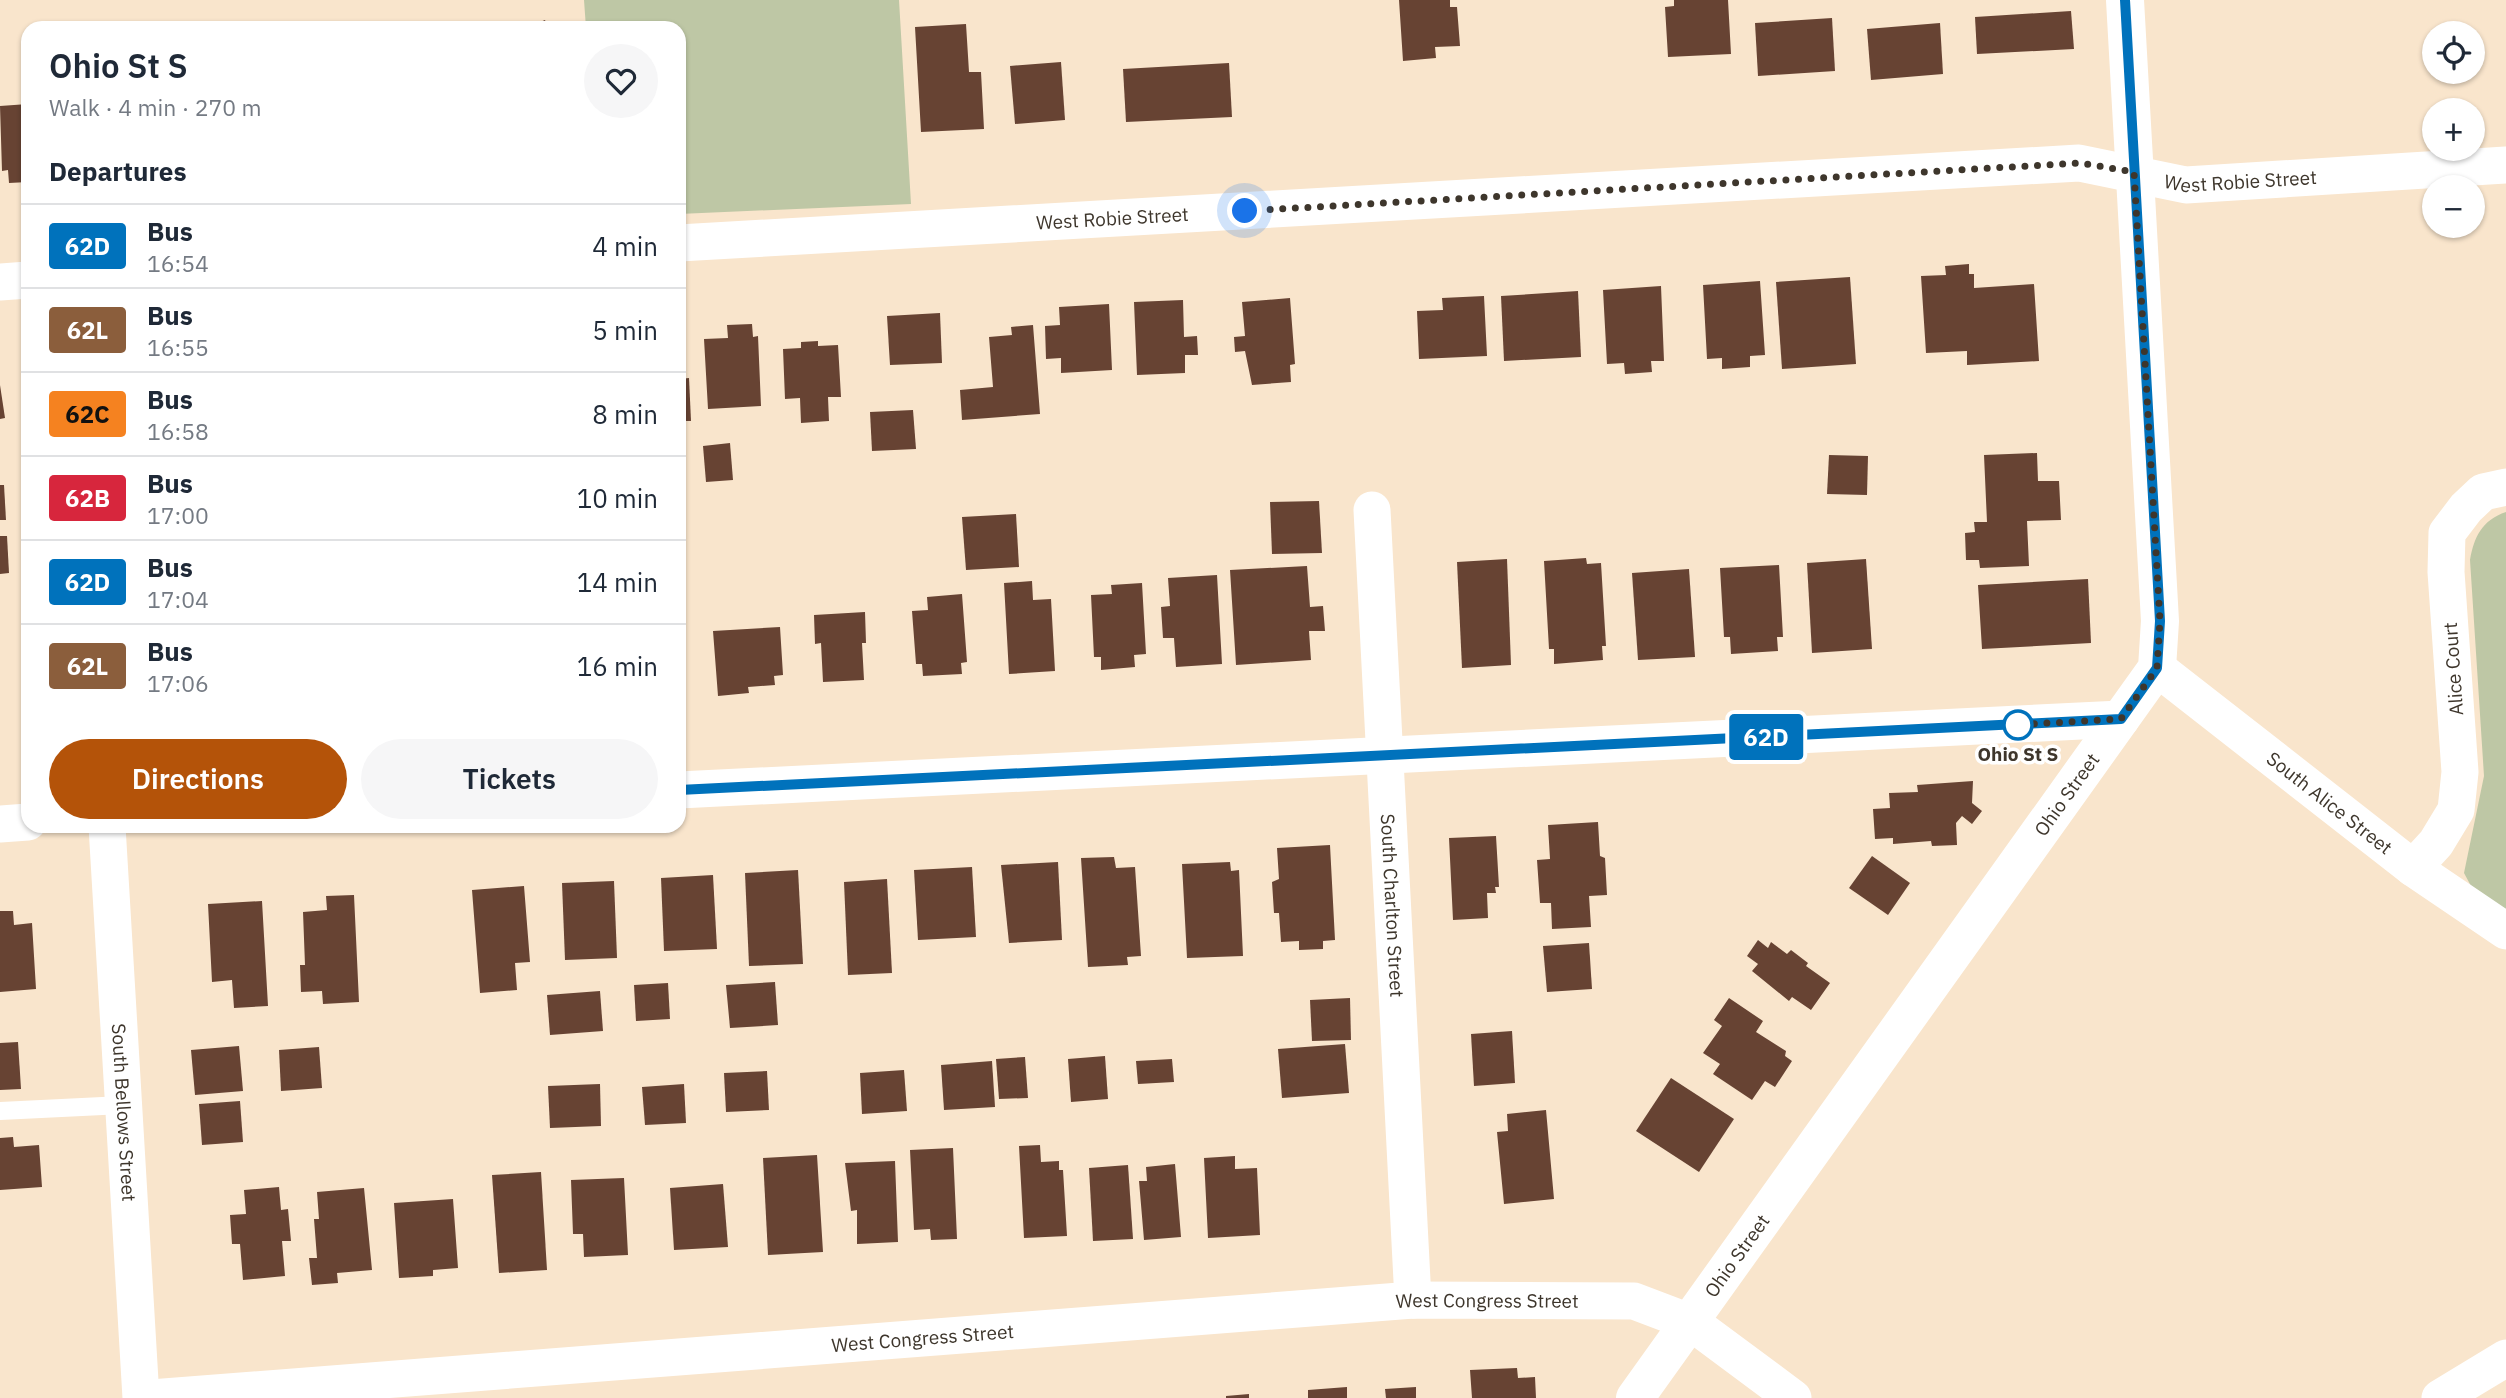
<!DOCTYPE html>
<html lang="en">
<head>
<meta charset="utf-8">
<style>
  :root { --surface:#fff; --page:#f6f6f7; --text:#1f2937; --muted:#747a83; --line:#e0e1e3; --accent:#b45309 }
  body { margin:0; font-family:"IBM Plex Sans",sans-serif; background:var(--page); color:var(--text); height:100vh; display:flex; flex-direction:column; font-size:26px; white-space:nowrap }
  * { box-sizing:border-box; margin:0 }
  p { font-size:23px; color:var(--muted) }
  .icon { flex:none; width:38px; height:38px; fill:none; stroke:currentColor; stroke-width:2; stroke-linecap:round; stroke-linejoin:round }
  .map { position:relative; flex:1; overflow:hidden }
  .panel { position:absolute; left:21px; top:21px; width:665px; height:812px; display:flex; flex-direction:column; background:var(--surface); border-radius:21px; box-shadow:0 2px 5px #0004 }
  .panel>* { flex:none }
  .badge { padding:0 14px; border-radius:5px; font-size:24px; line-height:46px }
  .controls { position:absolute; left:2422px; top:21px; display:grid; gap:14px }
  .controls a { display:grid; place-items:center; width:63px; height:63px; border-radius:50%; background:var(--surface); box-shadow:0 2px 5px #0004; font-size:35px }
  .you { position:absolute; width:35px; height:35px; margin:-18px; border:5px solid #fff; border-radius:50%; background:#1a73e8; box-shadow:0 0 0 10px #1a73e833 }
  .map>.badge { position:absolute; translate:-50% -50%; box-shadow:0 0 0 4px #fff }
  h2 { padding:0 28px; font-size:26px; line-height:63px }
  .round { display:grid; place-items:center; flex:none; width:74px; height:74px; border-radius:37px; background:var(--page) }
  .headline { display:flex; align-items:center; justify-content:space-between; height:119px; padding:0 28px }
  h1 { font-size:33px; font-weight:600; line-height:52px }
  .action { display:flex; gap:14px; margin-top:auto; padding:14px 28px }
  .action a { flex:1; height:80px; border-radius:42px; background:var(--accent); color:#fff; font-size:28px; font-weight:600; line-height:80px; text-align:center }
  .action a+a { background:var(--page); color:var(--text) }
  ul { padding:0; list-style:none }
  li { display:flex; align-items:center; gap:21px; height:84px; padding:0 28px; border-top:2px solid var(--line) }
  li div { flex:1 }
  li b { display:block; font-size:26px }
  li em { font-style:normal }
  li .badge { min-width:77px; font-weight:700; text-align:center }
  .map>svg:first-child { display:block }
</style>
</head>
<body>
<div class="map">
<svg width="2506" height="1398" viewBox="0 0 2506 1398">
  <rect width="100%" height="100%" fill="#f9e5cc"/>
  <!-- green -->
  <g fill="#bec7a5">
    <polygon points="584,0 899,0 911,204 679,214 679,28 586,28"/>
    <path d="M2506 512V918L2471 886 2464 873 2484 776 2470 560C2474 537 2482 520 2506 512Z"/>
  </g>
  <!-- building -->
  <g fill="#674333">
    <polygon points="1399,0 1450,0 1450,7 1457,7 1460,46 1435,47 1436,58 1403,61"/>
    <polygon points="1674,0 1728,0 1731,54 1668,57 1665,7 1674,6"/>
    <polygon points="2071,11 2074,49 1977,54 1975,17"/>
    <polygon points="1832,18 1835,71 1758,76 1755,23"/>
    <polygon points="545,20 548,28 526,28"/>
    <polygon points="1940,23 1943,74 1871,80 1867,29"/>
    <polygon points="966,24 969,72 981,72 984,129 921,132 915,27"/>
    <polygon points="1061,62 1065,120 1015,124 1010,66"/>
    <polygon points="1229,63 1232,117 1126,122 1123,69"/>
    <polygon points="28,104 28,182 9,183 8,170 2,171 0,106"/>
    <polygon points="1969,264 1969,274 1974,274 1974,288 2034,284 2039,361 1967,365 1967,351 1926,353 1921,276 1946,275 1945,266"/>
    <polygon points="1850,277 1856,364 1782,369 1776,282"/>
    <polygon points="1760,281 1765,355 1750,356 1750,367 1722,369 1722,358 1707,359 1703,285"/>
    <polygon points="1661,286 1664,361 1651,361 1652,372 1625,374 1624,363 1607,364 1603,290"/>
    <polygon points="1578,291 1581,357 1504,361 1501,296"/>
    <polygon points="1484,296 1487,356 1419,359 1417,311 1443,310 1442,298"/>
    <polygon points="1290,298 1295,364 1290,365 1291,382 1252,385 1245,351 1235,352 1234,337 1245,336 1242,302"/>
    <polygon points="1183,300 1184,337 1197,336 1198,355 1185,355 1185,373 1137,375 1134,302"/>
    <polygon points="1109,304 1112,370 1061,373 1061,358 1046,359 1045,326 1060,325 1059,307"/>
    <polygon points="940,313 942,363 890,365 887,316"/>
    <polygon points="752,324 753,337 758,336 761,406 708,409 704,339 728,338 727,325"/>
    <polygon points="1033,325 1040,414 962,420 960,390 993,387 989,337 1012,335 1011,327"/>
    <polygon points="818,341 818,346 838,345 841,397 828,397 829,421 801,423 800,398 785,399 783,349 801,348 801,342"/>
    <polygon points="689,378 691,421 679,421 679,379"/>
    <polygon points="0,385 5,418 0,419"/>
    <polygon points="913,410 916,449 872,451 870,412"/>
    <polygon points="730,443 733,480 706,482 703,446"/>
    <polygon points="2037,453 2038,481 2059,481 2061,520 2027,521 2029,566 1980,568 1979,560 1966,560 1965,533 1975,532 1974,522 1987,522 1984,455"/>
    <polygon points="1829,455 1868,456 1867,495 1827,494"/>
    <polygon points="0,485 4,485 6,520 0,520"/>
    <polygon points="1319,501 1322,553 1272,554 1270,502"/>
    <polygon points="1016,514 1019,567 966,570 962,517"/>
    <polygon points="0,536 7,536 9,573 0,574"/>
    <polygon points="1586,558 1587,564 1601,563 1606,646 1602,646 1603,660 1554,664 1554,649 1549,649 1544,561"/>
    <polygon points="1507,559 1511,665 1462,668 1457,562"/>
    <polygon points="1866,559 1872,649 1812,653 1807,563"/>
    <polygon points="1779,565 1783,637 1777,637 1778,651 1731,654 1730,637 1724,637 1720,568"/>
    <polygon points="1307,566 1310,607 1323,606 1325,631 1309,631 1311,660 1236,665 1230,570"/>
    <polygon points="1689,569 1695,657 1638,660 1632,573"/>
    <polygon points="1217,575 1222,664 1176,667 1174,638 1163,638 1161,607 1170,606 1168,578"/>
    <polygon points="2088,579 2091,643 1982,649 1978,585"/>
    <polygon points="1032,581 1033,600 1051,599 1055,671 1009,674 1004,583"/>
    <polygon points="1142,583 1146,654 1134,655 1135,667 1101,670 1101,657 1094,657 1091,595 1112,594 1111,585"/>
    <polygon points="962,594 967,662 961,663 962,674 923,676 922,664 916,664 912,611 928,610 927,597"/>
    <polygon points="865,612 866,643 862,643 864,680 823,682 821,643 815,644 814,615"/>
    <polygon points="780,627 783,675 774,676 775,685 748,687 749,693 718,696 713,631"/>
    <polygon points="1973,781 1972,803 1982,811 1972,824 1962,816 1956,823 1957,845 1932,846 1931,841 1893,844 1893,838 1875,839 1873,809 1890,808 1889,793 1918,792 1917,785"/>
    <polygon points="1598,822 1600,856 1605,858 1607,895 1589,896 1591,927 1552,929 1551,903 1540,903 1537,860 1550,859 1548,825"/>
    <polygon points="1496,836 1499,887 1495,887 1496,893 1487,893 1488,918 1453,920 1449,838"/>
    <polygon points="1330,845 1335,940 1323,941 1323,949 1299,950 1299,941 1281,942 1279,913 1274,913 1272,882 1279,879 1277,848"/>
    <polygon points="1872,856 1910,883 1888,915 1849,888"/>
    <polygon points="1114,857 1116,868 1135,867 1141,956 1127,957 1128,965 1088,967 1081,858"/>
    <polygon points="1058,862 1062,940 1009,943 1001,865"/>
    <polygon points="1230,862 1231,871 1239,870 1243,956 1187,958 1182,864"/>
    <polygon points="972,867 976,937 918,940 914,870"/>
    <polygon points="798,870 803,964 749,966 745,873"/>
    <polygon points="713,875 717,949 664,951 661,878"/>
    <polygon points="887,879 892,973 848,975 844,882"/>
    <polygon points="614,881 617,958 565,960 562,883"/>
    <polygon points="524,886 530,962 515,963 517,990 480,993 472,890"/>
    <polygon points="354,895 359,1002 323,1004 322,991 301,992 300,965 305,965 303,912 327,910 326,896"/>
    <polygon points="262,901 268,1006 234,1008 232,980 212,982 208,904"/>
    <polygon points="0,911 13,911 14,925 32,923 36,989 0,992"/>
    <polygon points="1758,940 1768,948 1771,942 1787,954 1791,950 1808,963 1806,966 1830,983 1811,1010 1792,997 1789,1001 1752,971 1758,964 1747,956"/>
    <polygon points="1589,943 1592,989 1547,992 1543,946"/>
    <polygon points="775,982 778,1025 730,1028 726,985"/>
    <polygon points="668,983 670,1019 636,1021 634,985"/>
    <polygon points="600,991 603,1031 550,1035 547,995"/>
    <polygon points="1350,998 1351,1040 1312,1041 1310,1000"/>
    <polygon points="1729,998 1763,1021 1756,1032 1786,1051 1785,1056 1792,1061 1775,1087 1765,1081 1752,1100 1713,1074 1720,1064 1703,1053 1722,1026 1714,1020"/>
    <polygon points="1512,1031 1515,1083 1474,1086 1471,1034"/>
    <polygon points="18,1042 21,1089 0,1090 0,1043"/>
    <polygon points="1345,1044 1349,1093 1282,1098 1278,1049"/>
    <polygon points="239,1046 243,1091 195,1095 191,1050"/>
    <polygon points="319,1047 322,1088 281,1091 279,1050"/>
    <polygon points="1105,1056 1108,1099 1071,1102 1068,1059"/>
    <polygon points="1025,1057 1028,1098 999,1099 996,1059"/>
    <polygon points="1172,1059 1174,1082 1138,1084 1136,1061"/>
    <polygon points="992,1061 995,1107 944,1110 941,1065"/>
    <polygon points="904,1070 907,1111 862,1114 860,1073"/>
    <polygon points="767,1071 769,1110 726,1112 724,1073"/>
    <polygon points="1671,1078 1734,1119 1699,1172 1636,1131"/>
    <polygon points="600,1084 601,1126 550,1128 548,1086"/>
    <polygon points="684,1084 686,1123 645,1125 642,1087"/>
    <polygon points="240,1101 243,1142 202,1145 199,1104"/>
    <polygon points="1546,1110 1554,1199 1504,1204 1497,1132 1508,1131 1507,1114"/>
    <polygon points="13,1137 14,1147 39,1145 42,1187 0,1190 0,1138"/>
    <polygon points="1040,1145 1041,1162 1059,1161 1059,1170 1063,1170 1067,1236 1024,1238 1019,1146"/>
    <polygon points="953,1148 957,1239 931,1240 930,1229 914,1230 910,1150"/>
    <polygon points="817,1155 823,1252 768,1255 763,1158"/>
    <polygon points="1235,1156 1235,1169 1257,1168 1260,1235 1208,1238 1204,1158"/>
    <polygon points="895,1161 898,1242 857,1244 857,1210 851,1211 845,1163"/>
    <polygon points="1175,1164 1181,1237 1144,1240 1139,1181 1147,1181 1146,1167"/>
    <polygon points="1128,1165 1133,1239 1093,1241 1089,1168"/>
    <polygon points="541,1172 547,1270 499,1273 492,1175"/>
    <polygon points="624,1178 628,1255 584,1257 583,1234 573,1234 571,1180"/>
    <polygon points="723,1184 728,1247 674,1250 670,1188"/>
    <polygon points="279,1187 281,1210 288,1209 291,1241 282,1241 285,1276 243,1280 240,1244 232,1244 230,1215 246,1214 244,1190"/>
    <polygon points="364,1188 372,1270 337,1273 338,1283 312,1285 309,1258 317,1258 314,1219 319,1219 317,1192"/>
    <polygon points="453,1199 458,1268 433,1270 433,1276 399,1278 394,1203"/>
    <polygon points="1517,1368 1518,1378 1535,1377 1536,1398 1472,1398 1470,1370"/>
    <polygon points="1347,1387 1347,1398 1308,1398 1308,1390"/>
    <polygon points="1416,1387 1416,1398 1386,1398 1385,1389"/>
    <polygon points="1249,1394 1249,1398 1226,1398 1226,1396"/>
  </g>
  <g fill="none" stroke-linecap="round" stroke-linejoin="round">
    <!-- service -->
    <polyline stroke="#fff" stroke-width="18" points="0,1111 123,1105"/>
    <!-- minor -->
    <g stroke="#fff" stroke-width="37">
      <path id="s1" d="M679 243 2079 163 2186 185 2506 165"/>
      <polyline points="0,282 28,280"/>
      <path id="s2" d="M1372 510 1413 1300"/>
      <path id="s3" d="M2157 668 2413 868 2506 931"/>
      <polyline points="679,790 2121,719"/>
      <polyline points="0,824 28,822"/>
      <path id="s4" d="M107 826 141 1398"/>
      <polyline points="2413,868 2436,843 2456,810 2460,772 2446,572 2447,533 2466,508 2483,492 2506,487"/>
      <path id="s5" d="M151 1398 1413 1300 1634 1301 1692 1323 1793 1398"/>
      <polyline points="2440,1398 2506,1358"/>
    </g>
    <!-- tertiary -->
    <path stroke="#fff" stroke-width="38" id="s6" d="M1635 1398 2157 668 2160 621 2125 0"/>
  </g>
  <g fill="none" stroke-linecap="round" stroke-linejoin="round">
    <defs>
      <polyline id="line" points="679,790 2121,719 2157,668 2160,621 2125,0"/>
    </defs>
    <!-- line casing -->
    <use href="#line" stroke="#fff" stroke-width="16"/>
    <!-- line -->
    <use href="#line" stroke="#0072bc" stroke-width="10"/>
    <!-- walk -->
    <polyline stroke="#3e362c" stroke-width="7" stroke-dasharray="0 12.6" points="1245,211 2080,163 2134,172 2160,621 2157,668 2121,719 2012,725 2018,725"/>
  </g>
  <!-- markers -->
  <circle fill="#fff" stroke="#0072bc" stroke-width="3.5" cx="2018" cy="725" r="14"/>
  <g text-anchor="middle" stroke-width="7" stroke-linejoin="round" paint-order="stroke">
    <!-- street labels -->
    <g font-size="19" fill="#3e362c" stroke="#fff">
      <text dy="7" stroke="none"><textPath href="#s1" startOffset="1566">West Robie Street</textPath></text>
      <text dy="7" stroke="none"><textPath href="#s1" startOffset="434">West Robie Street</textPath></text>
      <text transform="translate(2453 669) rotate(-94)" y="7">Alice Court</text>
      <text dy="7" stroke="none"><textPath href="#s6" startOffset="742">Ohio Street</textPath></text>
      <text dy="7" stroke="none"><textPath href="#s3" startOffset="219">South Alice Street</textPath></text>
      <text dy="7" stroke="none"><textPath href="#s2" startOffset="396">South Charlton Street</textPath></text>
      <text dy="7" stroke="none"><textPath href="#s4" startOffset="287">South Bellows Street</textPath></text>
      <text dy="7" stroke="none"><textPath href="#s6" startOffset="175">Ohio Street</textPath></text>
      <text dy="7" stroke="none"><textPath href="#s5" startOffset="1340">West Congress Street</textPath></text>
      <text dy="7" stroke="none"><textPath href="#s5" startOffset="774">West Congress Street</textPath></text>
    </g>
    <!-- stop labels -->
    <g font-size="19" font-weight="bold" fill="#3e362c" stroke="#fff">
      <text x="2018" y="761">Ohio St S</text>
    </g>
  </g>
</svg>
<div class="controls">
<a><svg class="icon" aria-label="locate" viewBox="0 0 24 24"><circle cx="12" cy="12" r="6"/><path d="M12 2v4M12 18v4M2 12h4M18 12h4"/></svg></a>
<a>+</a>
<a>−</a>
</div>
<div class="you" style="left:1245px;top:211px"></div>
<b class="badge" style="left:1766px;top:737px;background:#0072bc;color:#fff">62D</b>
<section class="panel">
<div class="headline"><div><h1>Ohio St S</h1><p>Walk · 4 min · 270 m</p></div><a class="round"><svg class="icon" aria-label="heart" viewBox="0 0 24 24"><path d="M12 20l-8-8c-3-5 5-10 8-4 3-6 11-1 8 4z"/></svg></a></div>
<h2>Departures</h2>
<ul>
<li><span class="badge" style="background:#0072bc;color:#fff">62D</span><div><b>Bus</b><p>16:54</p></div><em>4 min</em></li>
<li><span class="badge" style="background:#8b5e3c;color:#fff">62L</span><div><b>Bus</b><p>16:55</p></div><em>5 min</em></li>
<li><span class="badge" style="background:#f58220;color:#111">62C</span><div><b>Bus</b><p>16:58</p></div><em>8 min</em></li>
<li><span class="badge" style="background:#d7263d;color:#fff">62B</span><div><b>Bus</b><p>17:00</p></div><em>10 min</em></li>
<li><span class="badge" style="background:#0072bc;color:#fff">62D</span><div><b>Bus</b><p>17:04</p></div><em>14 min</em></li>
<li><span class="badge" style="background:#8b5e3c;color:#fff">62L</span><div><b>Bus</b><p>17:06</p></div><em>16 min</em></li>
</ul>
<div class="action"><a>Directions</a><a>Tickets</a></div>
</section>
</div>
</body>
</html>
